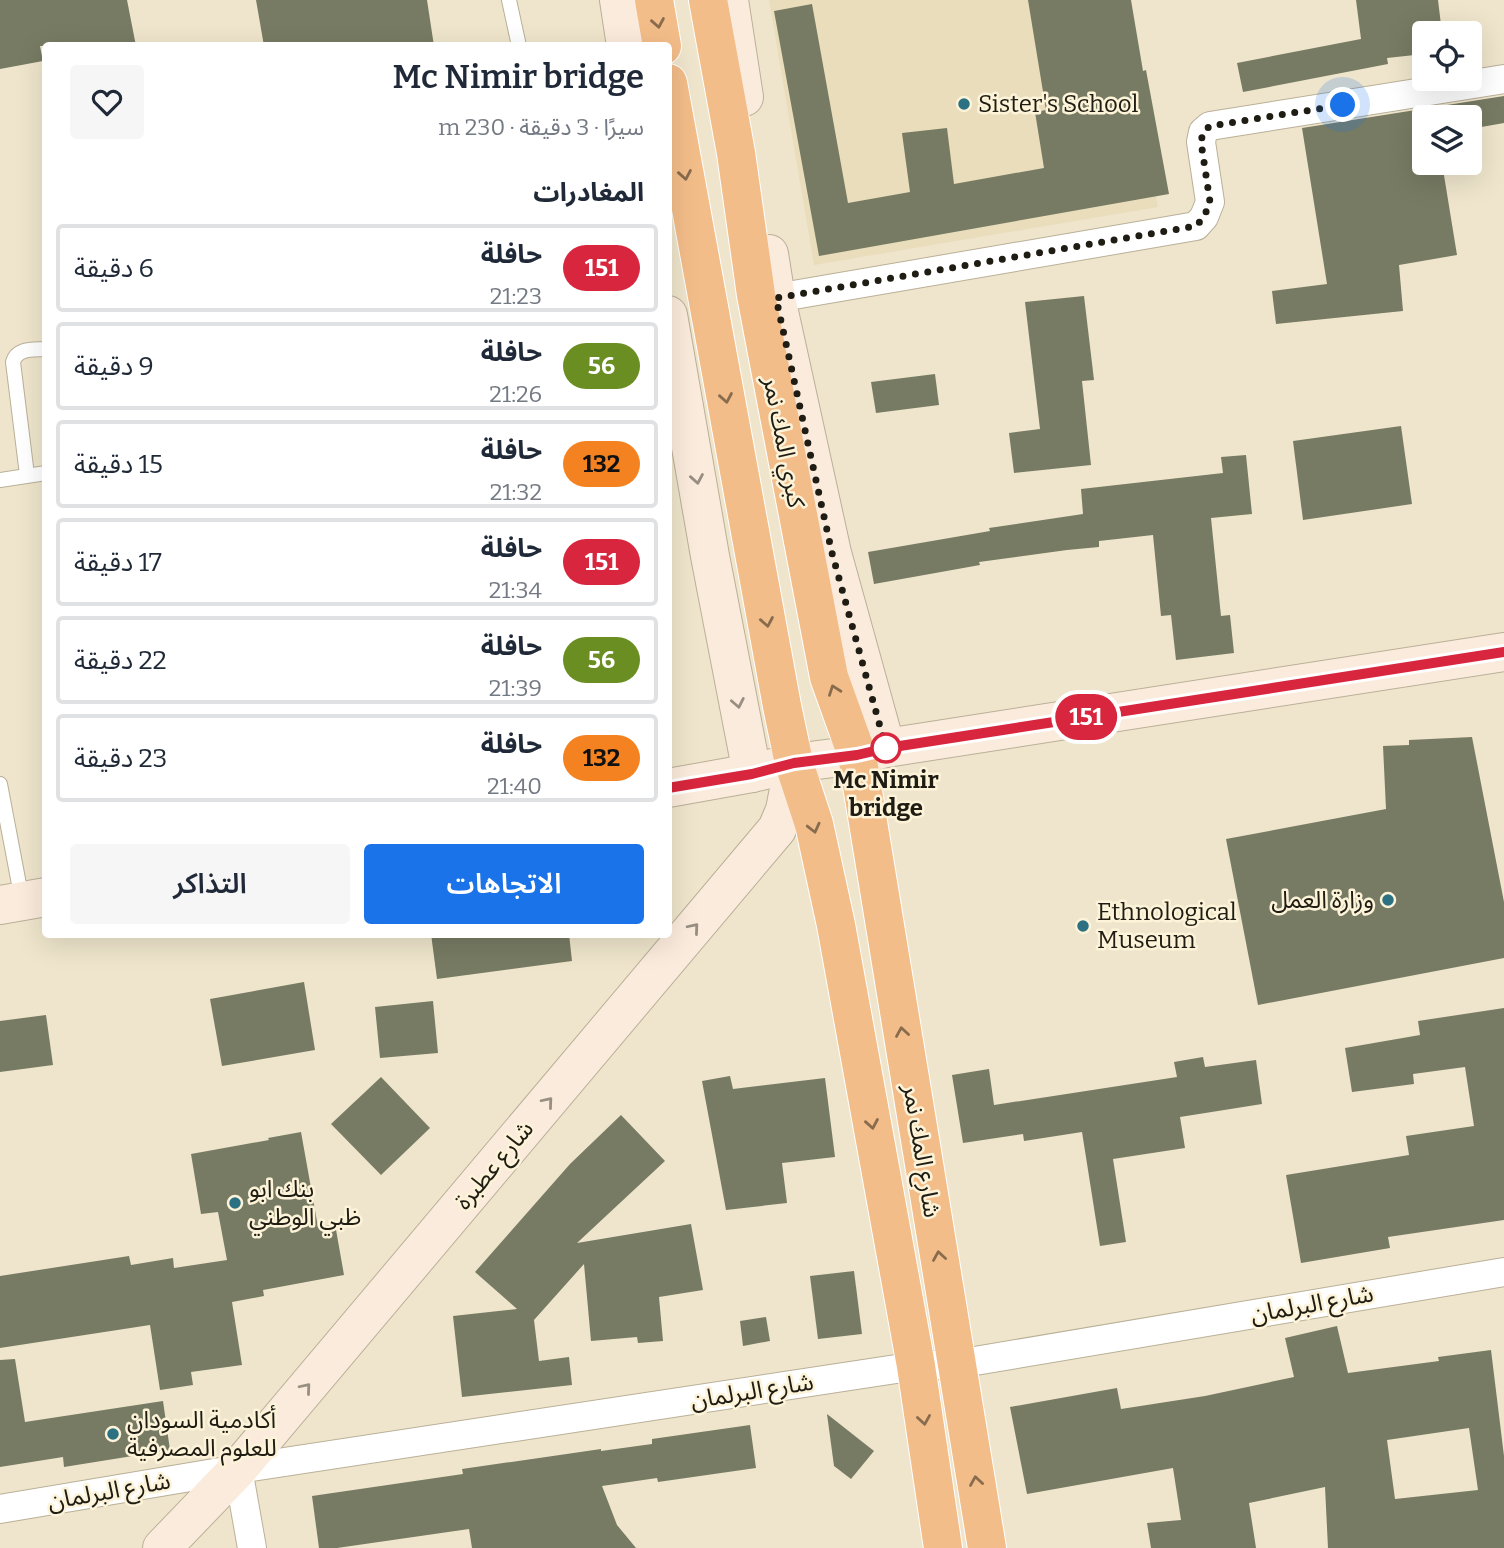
<!DOCTYPE html>
<html lang="ar">
<head>
<meta charset="utf-8">
<style>
  :root { --surface:#fff; --page:#f6f6f7; --text:#1f2937; --muted:#747a83; --line:#e0e1e3; --accent:#1a73e8 }
  body { margin:0; font-family:Bitter,"Noto Sans Arabic",serif; background:var(--page); color:var(--text); direction:rtl; height:100vh; display:flex; flex-direction:column; font-size:26px; white-space:nowrap }
  * { box-sizing:border-box; margin:0 }
  p { font-size:23px; color:var(--muted) }
  .icon { flex:none; width:38px; height:38px; fill:none; stroke:currentColor; stroke-width:2; stroke-linecap:round; stroke-linejoin:round }
  .map { position:relative; flex:1; overflow:hidden; direction:ltr }
  .sheet { position:absolute; left:42px; top:42px; width:630px; height:896px; display:flex; flex-direction:column; background:var(--surface); border-radius:7px; box-shadow:0 7px 28px #0002; direction:rtl }
  .sheet>* { flex:none }
  .badge { padding:0 14px; border-radius:23px; font-size:24px; line-height:46px }
  .buttons { position:absolute; left:1412px; top:21px; display:grid; gap:14px }
  .buttons a { display:grid; place-items:center; width:70px; height:70px; border-radius:7px; background:var(--surface); box-shadow:0 7px 28px #0002; font-size:35px }
  .you { position:absolute; width:35px; height:35px; margin:-18px; border:5px solid #fff; border-radius:50%; background:#1a73e8; box-shadow:0 0 0 10px #1a73e833 }
  .map>.badge { position:absolute; translate:-50% -50%; box-shadow:0 0 0 4px #fff }
  h2 { padding:0 28px; font-size:26px; line-height:63px }
  .round { display:grid; place-items:center; flex:none; width:74px; height:74px; border-radius:7px; background:var(--page) }
  .headline { display:flex; align-items:center; justify-content:space-between; height:119px; padding:0 28px }
  h1 { font-size:33px; font-weight:600; line-height:52px }
  .action { display:flex; gap:14px; margin-top:auto; padding:14px 28px }
  .action a { flex:1; height:80px; border-radius:7px; background:var(--accent); color:#fff; font-size:28px; font-weight:600; line-height:80px; text-align:center }
  .action a+a { background:var(--page); color:var(--text) }
  ul { padding:0; list-style:none }
  li { display:flex; align-items:center; gap:21px; height:88px; margin:0 14px 10px; padding:0 14px; border:4px solid var(--line); border-radius:7px }
  li div { flex:1 }
  li b { display:block; font-size:26px }
  li em { font-style:normal }
  li .badge { min-width:77px; font-weight:700; text-align:center }
  .map>svg:first-child { display:block }
</style>
</head>
<body>
<div class="map">
<svg width="1504" height="1548" viewBox="0 0 1504 1548">
  <rect width="100%" height="100%" fill="#efe5cc"/>
  <!-- built -->
  <polygon fill="#e9ddbc" points="769,0 1123,0 1158,207 814,265"/>
  <!-- building -->
  <g fill="#777b63" fill-rule="evenodd">
    <polygon points="0,0 127,0 136,46 40,46 43,61 0,69"/>
    <polygon points="256,0 427,0 434,46 264,46"/>
    <polygon points="1028,0 1131,0 1143,71 1146,70 1169,194 819,256 774,11 812,4 848,203 910,192 902,133 947,128 954,184 1044,168 1035,112 1046,110"/>
    <polygon points="1356,0 1438,0 1442,33 1424,33 1424,54 1387,58 1388,64 1243,92 1237,63 1361,39"/>
    <polygon points="1504,96 1504,123 1470,129 1470,117 1424,117 1424,163 1442,163 1457,255 1399,265 1403,311 1276,324 1272,291 1327,284 1302,128"/>
    <polygon points="1084,296 1094,380 1082,381 1091,465 1014,473 1009,433 1040,429 1025,302"/>
    <polygon points="935,374 939,405 876,413 871,382"/>
    <polygon points="1401,426 1412,504 1303,520 1293,441"/>
    <polygon points="1246,455 1252,514 1211,518 1221,616 1230,615 1234,653 1176,660 1171,615 1161,616 1153,535 1099,541 1099,547 1067,550 979,562 980,565 874,584 868,552 990,531 989,528 1083,514 1081,489 1223,473 1221,457"/>
    <polygon points="1472,737 1504,902 1504,958 1258,1005 1226,839 1386,809 1383,746 1409,745 1409,740"/>
    <polygon points="431,934 569,934 572,961 437,979"/>
    <polygon points="304,982 315,1050 222,1066 210,999"/>
    <polygon points="433,1001 438,1053 380,1058 375,1007"/>
    <polygon points="1504,1008 1504,1220 1388,1237 1390,1248 1301,1263 1286,1175 1409,1155 1406,1136 1474,1126 1465,1067 1413,1074 1414,1084 1352,1092 1345,1048 1420,1035 1418,1021"/>
    <polygon points="46,1015 53,1065 0,1072 0,1021"/>
    <polygon points="1203,1057 1205,1067 1256,1060 1262,1104 1180,1117 1185,1148 1113,1159 1126,1242 1100,1246 1082,1132 1024,1141 1023,1134 963,1143 952,1075 989,1069 994,1105 1177,1077 1174,1062"/>
    <polygon points="730,1076 733,1089 825,1078 835,1157 782,1163 787,1203 726,1210 702,1081"/>
    <polygon points="381,1077 430,1128 381,1175 331,1124"/>
    <polygon points="621,1115 665,1161 577,1243 691,1224 703,1290 659,1297 663,1341 638,1343 637,1337 591,1341 584,1264 534,1320 539,1361 569,1357 572,1385 462,1397 453,1316 517,1309 475,1272 570,1164"/>
    <polygon points="301,1132 318,1227 335,1224 344,1275 263,1290 264,1296 232,1302 242,1365 191,1372 193,1385 160,1390 150,1325 0,1348 0,1276 129,1256 131,1265 173,1258 174,1268 227,1260 218,1212 201,1214 191,1154 269,1140 268,1138"/>
    <polygon points="854,1271 862,1334 818,1339 810,1276"/>
    <polygon points="766,1317 770,1341 743,1346 740,1321"/>
    <path d="M1337 1326 1348 1373 1439 1361 1438 1357 1491 1350 1504 1456V1548H1328L1325 1487 1249 1503 1256 1548H1151L1147 1523 1181 1520 1173 1468 1027 1494 1010 1407 1117 1388 1121 1409 1205 1396 1294 1377 1285 1338ZM1469 1428 1478 1490 1395 1499 1387 1440Z"/>
    <polygon points="15,1359 25,1422 163,1401 170,1450 64,1467 63,1457 0,1467 0,1360"/>
    <polygon points="827,1414 874,1451 851,1479 834,1466"/>
    <polygon points="750,1425 756,1468 658,1482 657,1478 602,1486 617,1525 636,1548 472,1548 469,1529 337,1548 319,1548 312,1496 463,1474 462,1469 601,1449 601,1451 652,1444 652,1439"/>
  </g>
  <g fill="none" stroke-linecap="round" stroke-linejoin="round">
    <defs>
      <g id="lane">
        <polyline points="509,0 519,46"/>
        <path d="M27 475 13 362C17 348 32 350 46 349"/>
        <polyline points="0,480 46,473"/>
        <polyline points="0,784 22,900"/>
      </g>
      <g id="street">
        <polyline points="776,298 1196,226 1204,217 1210,202 1201,142 1203,132 1210,126 1504,79"/>
        <polyline points="238,1469 252,1548"/>
        <polyline points="0,1509 238,1469 916,1366 957,1364 1504,1272"/>
      </g>
      <g id="secondary">
        <polyline points="619,0 626,46"/>
        <polyline points="729,0 744,97"/>
        <polyline points="769,254 776,298 832,553 886,748"/>
        <polyline points="668,315 710,556 752,773"/>
        <polyline points="668,788 752,773 794,763 857,755 886,748 1504,652"/>
        <polyline points="0,905 46,897"/>
        <polyline points="162,1548 238,1469 777,829 785,810 794,763"/>
      </g>
      <g id="highway">
        <polyline points="654,0 662,46"/>
        <polyline points="708,0 736,153 756,295 829,677 857,755 987,1548"/>
        <polyline points="668,83 782,706 794,763 814,824 836,925 916,1366 943,1548"/>
      </g>
    </defs>
    <!-- lane casing -->
    <use href="#lane" stroke="#bab098" stroke-width="16"/>
    <!-- street casing -->
    <use href="#street" stroke="#bab098" stroke-width="30"/>
    <!-- secondary casing -->
    <use href="#secondary" stroke="#bab098" stroke-width="40"/>
    <!-- highway casing -->
    <use href="#highway" stroke="#fff" stroke-width="40"/>
    <!-- lane -->
    <use href="#lane" stroke="#fff" stroke-width="14"/>
    <!-- street -->
    <use href="#street" stroke="#fff" stroke-width="28"/>
    <!-- secondary -->
    <use href="#secondary" stroke="#fbebdc" stroke-width="38"/>
    <!-- highway -->
    <use href="#highway" stroke="#f3bd89" stroke-width="38"/>
  </g>
  <!-- one-way arrows -->
  <defs><path id="oneway-chevron" d="M-2-3.5L2.5 0L-2 3.5" fill="none" stroke-width="1.6" stroke-linecap="round" stroke-linejoin="round" transform="scale(1.75)"/></defs>
  <g stroke="#896c4e">
    <use href="#oneway-chevron" transform="translate(658 23) rotate(80)"/>
    <use href="#oneway-chevron" transform="translate(685 175) rotate(80)"/>
    <use href="#oneway-chevron" transform="translate(726 398) rotate(80)"/>
    <use href="#oneway-chevron" transform="translate(767 622) rotate(80)"/>
    <use href="#oneway-chevron" transform="translate(834 690) rotate(-110)"/>
    <use href="#oneway-chevron" transform="translate(814 828) rotate(76)"/>
    <use href="#oneway-chevron" transform="translate(902 1032) rotate(-99)"/>
    <use href="#oneway-chevron" transform="translate(872 1124) rotate(80)"/>
    <use href="#oneway-chevron" transform="translate(939 1256) rotate(-99)"/>
    <use href="#oneway-chevron" transform="translate(924 1420) rotate(81)"/>
    <use href="#oneway-chevron" transform="translate(976 1481) rotate(-99)"/>
  </g>
  <g stroke="#988e82">
    <use href="#oneway-chevron" transform="translate(697 479) rotate(80)"/>
    <use href="#oneway-chevron" transform="translate(738 703) rotate(79)"/>
    <use href="#oneway-chevron" transform="translate(694 928) rotate(-50)"/>
    <use href="#oneway-chevron" transform="translate(548 1102) rotate(-50)"/>
    <use href="#oneway-chevron" transform="translate(306 1388) rotate(-50)"/>
  </g>
  <g fill="none" stroke-linecap="round" stroke-linejoin="round">
    <defs>
      <polyline id="line" points="668,788 752,774 794,763 857,755 887,748 1504,652"/>
    </defs>
    <!-- line casing -->
    <use href="#line" stroke="#fff" stroke-width="16"/>
    <!-- line -->
    <use href="#line" stroke="#d7263d" stroke-width="10"/>
    <!-- walk -->
    <polyline stroke="#1f1c13" stroke-width="7" stroke-dasharray="0 12.6" points="886,748 832,553 776,298 1196,226 1204,217 1210,202 1201,142 1203,132 1210,126 1343,105"/>
  </g>
  <!-- markers -->
  <g fill="#2c7181" stroke="#fcf3d9" stroke-width="2.5">
    <circle cx="964" cy="104" r="7"/>
    <circle cx="1388" cy="900" r="7"/>
    <circle cx="1083" cy="926" r="7"/>
    <circle cx="235" cy="1203" r="7"/>
    <circle cx="113" cy="1434" r="7"/>
  </g>
  <circle fill="#fff" stroke="#d7263d" stroke-width="3.5" cx="886" cy="748" r="14"/>
  <g text-anchor="middle" stroke-width="5" stroke-linejoin="round" paint-order="stroke">
    <!-- poi labels -->
    <g font-size="24" fill="#1f1c13" stroke="#fcf3d9" text-anchor="start">
      <text x="978" y="112">Sister's School</text>
      <text x="1374" y="908" text-anchor="end">وزارة العمل</text>
      <text x="1097" y="920">Ethnological<tspan x="1097" dy="28">Museum</tspan></text>
      <text x="249" y="1197">بنك ابو<tspan x="249" dy="28">ظبي الوطني</tspan></text>
      <text x="127" y="1428">أكادمية السودان<tspan x="127" dy="28">للعلوم المصرفية</tspan></text>
    </g>
    <!-- street labels -->
    <g font-size="24" fill="#1f1c13" stroke="#fcf3d9">
      <text transform="translate(784 442) rotate(79)" y="8">كبري المك نمر</text>
      <text transform="translate(922 1151) rotate(81)" y="8">شارع المك نمر</text>
      <text transform="translate(494 1165) rotate(-50)" y="8">شارع عطبرة</text>
      <text transform="translate(1312 1304) rotate(-10)" y="8">شارع البرلمان</text>
      <text transform="translate(752 1391) rotate(-9)" y="8">شارع البرلمان</text>
      <text transform="translate(109 1491) rotate(-10)" y="8">شارع البرلمان</text>
    </g>
    <!-- stop labels -->
    <g font-size="24" font-weight="bold" fill="#1f1c13" stroke="#fcf3d9">
      <text x="886" y="788">Mc Nimir<tspan x="886" dy="28">bridge</tspan></text>
    </g>
  </g>
</svg>
<div class="buttons">
<a><svg class="icon" aria-label="locate" viewBox="0 0 24 24"><circle cx="12" cy="12" r="6"/><path d="M12 2v4M12 18v4M2 12h4M18 12h4"/></svg></a>
<a><svg class="icon" aria-label="layers" viewBox="0 0 24 24"><path d="M12 4l9 5-9 5-9-5zM3 14l9 5 9-5"/></svg></a>
</div>
<div class="you" style="left:1343px;top:105px"></div>
<b class="badge" style="left:1086px;top:717px;background:#d7263d;color:#fff">151</b>
<section class="sheet">
<div class="headline"><div><h1>Mc Nimir bridge</h1><p>سيرًا · 3 دقيقة · 230 m</p></div><a class="round"><svg class="icon" aria-label="heart" viewBox="0 0 24 24"><path d="M12 20l-8-8c-3-5 5-10 8-4 3-6 11-1 8 4z"/></svg></a></div>
<h2>المغادرات</h2>
<ul>
<li><span class="badge" style="background:#d7263d;color:#fff">151</span><div><b>حافلة</b><p>21:23</p></div><em>6 دقيقة</em></li>
<li><span class="badge" style="background:#6b8e23;color:#fff">56</span><div><b>حافلة</b><p>21:26</p></div><em>9 دقيقة</em></li>
<li><span class="badge" style="background:#f58220;color:#111">132</span><div><b>حافلة</b><p>21:32</p></div><em>15 دقيقة</em></li>
<li><span class="badge" style="background:#d7263d;color:#fff">151</span><div><b>حافلة</b><p>21:34</p></div><em>17 دقيقة</em></li>
<li><span class="badge" style="background:#6b8e23;color:#fff">56</span><div><b>حافلة</b><p>21:39</p></div><em>22 دقيقة</em></li>
<li><span class="badge" style="background:#f58220;color:#111">132</span><div><b>حافلة</b><p>21:40</p></div><em>23 دقيقة</em></li>
</ul>
<div class="action"><a>الاتجاهات</a><a>التذاكر</a></div>
</section>
</div>
</body>
</html>
